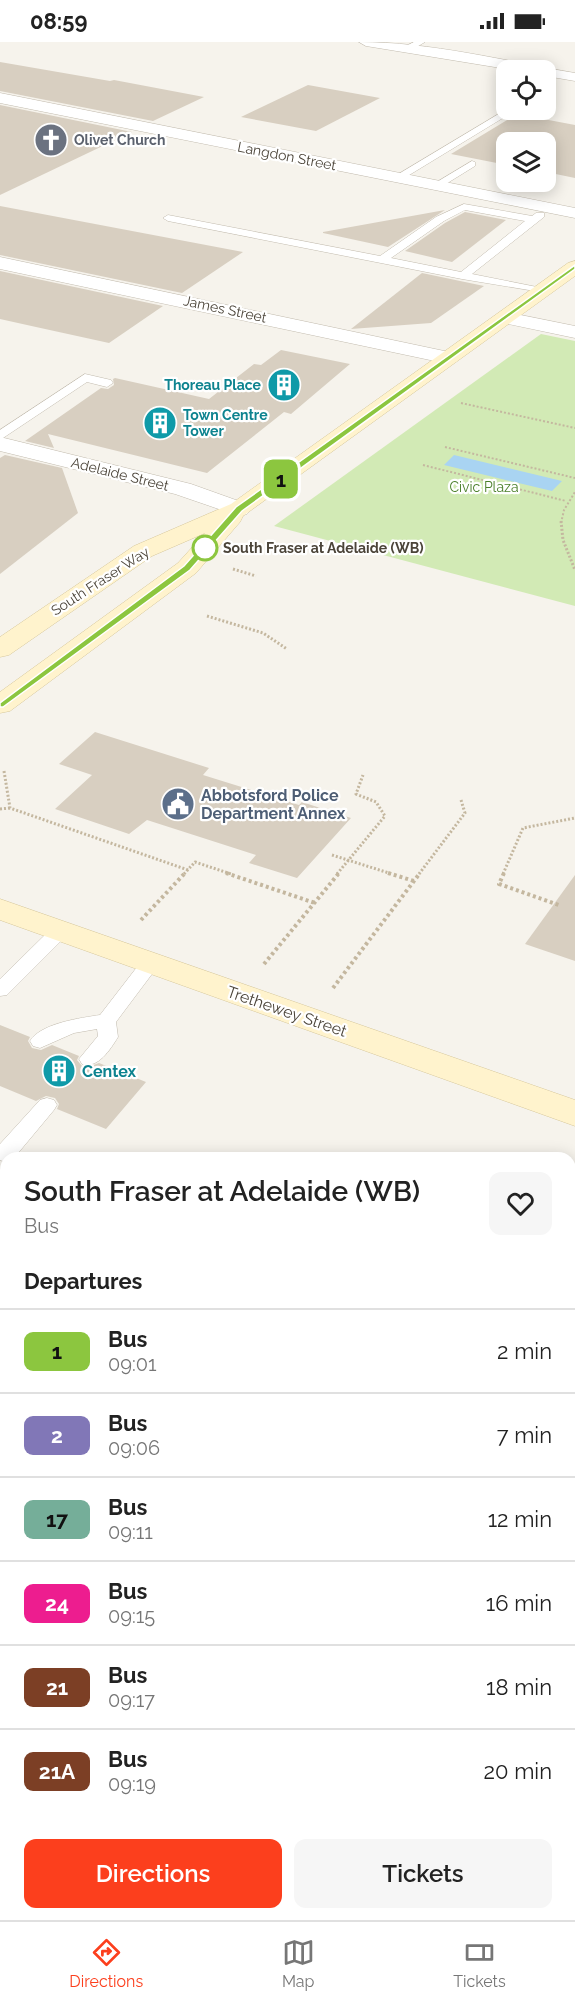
<!DOCTYPE html>
<html lang="en">
<head>
<meta charset="utf-8">
<style>
  :root { --surface:#fff; --page:#f6f6f6; --text:#222; --muted:#767676; --line:#e0e0e0; --accent:#fc3f1d }
  body { margin:0; font-family:Raleway,sans-serif; background:var(--page); color:var(--text); height:100vh; display:flex; flex-direction:column; font-size:22px; white-space:nowrap }
  * { box-sizing:border-box; margin:0 }
  p { font-size:20px; color:var(--muted) }
  .icon { flex:none; width:33px; height:33px; fill:none; stroke:currentColor; stroke-width:2; stroke-linecap:round; stroke-linejoin:round }
  .map { position:relative; flex:1; overflow:hidden }
  .details { position:absolute; left:0px; top:1110px; width:576px; height:768px; display:flex; flex-direction:column; background:var(--surface); border-radius:18px 18px 0 0; box-shadow:0 3px 15px #0003 }
  .details>* { flex:none }
  .badge { padding:0 12px; border-radius:9px; font-size:21px; line-height:39px }
  .fabs { position:absolute; left:496px; top:18px; display:grid; gap:12px }
  .fabs a { display:grid; place-items:center; width:60px; height:60px; border-radius:12px; background:var(--surface); box-shadow:0 3px 15px #0003; font-size:30px }
  .map>.badge { position:absolute; translate:-50% -50%; box-shadow:0 0 0 3px #fff }
  h2 { padding:0 24px; font-size:22px; line-height:54px }
  .round { display:grid; place-items:center; flex:none; width:63px; height:63px; border-radius:12px; background:var(--page) }
  .overview { display:flex; align-items:center; justify-content:space-between; height:102px; padding:0 24px }
  h1 { font-size:28px; font-weight:600; line-height:45px }
  .button { display:flex; gap:12px; margin-top:auto; padding:12px 24px }
  .button a { flex:1; height:69px; border-radius:12px; background:var(--accent); color:#fff; font-size:24px; font-weight:600; line-height:69px; text-align:center }
  .button a+a { background:var(--page); color:var(--text) }
  ul { padding:0; list-style:none }
  li { display:flex; align-items:center; gap:18px; height:84px; padding:0 24px; border-top:2px solid var(--line) }
  li div { flex:1 }
  li b { display:block; font-size:22px }
  li em { font-style:normal }
  li .badge { min-width:66px; font-weight:700; text-align:center }
  .status { display:flex; justify-content:space-between; align-items:center; height:42px; padding:0 30px; background:var(--surface); direction:ltr }
  .status svg { height:16px; fill:currentColor }
  .tabs { display:flex; justify-content:space-around; align-items:center; height:84px; border-top:2px solid var(--line); background:var(--surface); font-size:16px; color:var(--muted) }
  .tabs a { display:grid; justify-items:center; gap:3px }
  .tabs .active { color:var(--accent) }
  .map>svg:first-child { display:block }
</style>
</head>
<body>
<div class="status"><b>08:59</b><svg viewBox="0 0 49 12"><path d="M0 12V9h3v3zM5 12V6h3v6zM10 12V3h3v9zM15 12V0h3v12zM26 1h20v11H26zM47 4h2v5h-2z"/></svg></div>
<div class="map">
<svg width="575" height="1878" viewBox="0 0 575 1878">
  <rect width="100%" height="100%" fill="#f6f3ec"/>
  <!-- green -->
  <polygon fill="#d2eab5" points="541,292 575,299 575,564 274,484"/>
  <!-- water -->
  <polygon fill="#a9d4f2" points="454,413 562,439 552,449 444,423"/>
  <!-- building -->
  <g fill="#d8cfc1">
    <polygon points="0,20 110,39 114,38 204,55 153,79 0,49"/>
    <polygon points="308,43 380,56 316,89 241,75"/>
    <polygon points="0,63 132,90 0,153"/>
    <polygon points="517,72 575,83 575,136 546,130 546,100 507,100 507,123 451,112"/>
    <polygon points="0,164 243,210 182,251 0,213"/>
    <polygon points="445,168 388,205 323,191 323,190"/>
    <polygon points="465,170 506,178 452,220 405,209 445,181"/>
    <polygon points="0,229 163,264 109,301 36,285 0,277"/>
    <polygon points="422,231 484,244 431,281 351,287"/>
    <polygon points="281,308 350,322 291,372 284,370 207,431 48,392 54,406 25,399 101,346 108,347 114,343 113,337 115,336 209,357 254,322 261,323"/>
    <polygon points="5,413 62,426 78,471 0,532 0,416"/>
    <polygon points="95,690 209,726 203,733 299,763 302,760 351,776 297,836 249,821 256,813 147,778 129,792 55,767 92,733 59,722"/>
    <polygon points="575,833 575,919 525,902"/>
    <polygon points="0,983 30,995 28,999 32,1006 41,1008 52,1003 79,1014 77,1018 82,1024 88,1025 99,1021 146,1040 106,1087 57,1067 59,1062 55,1056 46,1054 36,1059 0,1044"/>
  </g>
  <g fill="none" stroke-linecap="round" stroke-linejoin="round">
    <defs>
      <g id="service">
        <polygon points="414,0 425,0 410,9 404,9 404,5"/>
        <polygon points="507,67 516,68 401,138 392,136"/>
        <polygon points="472,119 475,120 475,124 441,145 432,143"/>
        <path d="M464 162 532 174 536 171H544V175L472 232 547 247V251L462 237 168 179 163 176 168 173 380 214 436 175ZM465 168 525 179 461 230 391 216 444 179Z"/>
        <polygon points="85,332 111,338 113,341 107,345 87,340 0,398 0,388"/>
        <polygon points="61,882 68,884 70,888 68,892 7,953 0,954 0,937 54,884"/>
        <path d="M151 914 158 916 161 920 116 980 118 995C110 1008 98 1027 82 1022L79 1017 98 994 97 987 74 991 40 1006 33 1004 30 999C41 981 81 976 100 973L144 916Z"/>
        <polygon points="47,1056 54,1058 57,1063 54,1068 14,1116 6,1116 5,1120 0,1118 0,1102 40,1058"/>
        <polygon points="575,1235 575,1260 570,1262 570,1237"/>
      </g>
      <g id="minor">
        <path d="M359 0C431 0 505 19 575 31V39L546 34V28H513L366 4Z"/>
        <polygon points="0,51 575,166 575,176 0,61"/>
        <polygon points="0,215 449,310 456,312 459,316 456,320 449,322 0,227"/>
        <polygon points="506,270 575,284 575,296 499,280 496,276 499,272"/>
        <polygon points="0,395 191,442 247,462 251,467 247,472 239,474 175,452 0,409"/>
      </g>
      <g id="secondary">
        <polygon points="575,219 575,234 243,474 240,480 196,531 10,669 0,671 0,650 178,521 205,491 152,514 9,613 0,615 0,595 134,504 231,462 568,221"/>
        <polygon points="0,857 575,1058 575,1084 0,878"/>
      </g>
    </defs>
    <!-- service casing -->
    <use href="#service" stroke="#c2bbae" stroke-width="1"/>
    <!-- minor casing -->
    <use href="#minor" stroke="#c2bbae" stroke-width="1"/>
    <!-- secondary casing -->
    <use href="#secondary" stroke="#d6c79b" stroke-width="1"/>
    <!-- path-far2 -->
    <g stroke="#c4b79f" stroke-width="2" stroke-dasharray="2 2" stroke-linecap="butt">
      <polyline points="461,361 575,386"/>
      <polyline points="445,405 575,436"/>
      <polyline points="423,423 566,459"/>
      <polyline points="561,481 564,468 575,450"/>
    </g>
    <!-- path-far1 -->
    <g stroke="#c4b79f" stroke-width="3" stroke-dasharray="2 2" stroke-linecap="butt">
      <polyline points="561,479 563,498 575,528"/>
      <polyline points="233,527 256,534"/>
      <polyline points="207,574 263,591 287,607"/>
      <polyline points="4,729 10,766 188,828"/>
      <polyline points="0,767 10,766"/>
      <polyline points="332,813 392,832"/>
      <polyline points="184,832 195,820 231,832"/>
      <polyline points="337,832 385,774 376,760 356,752 363,733"/>
      <polyline points="419,832 465,771 461,758"/>
      <polyline points="503,832 523,786 575,776"/>
    </g>
    <!-- path -->
    <g stroke="#c4b79f" stroke-width="4" stroke-dasharray="3 3" stroke-linecap="butt">
      <polyline points="226,831 315,861"/>
      <polyline points="388,831 414,839"/>
      <polyline points="504,831 499,842 559,863"/>
      <polyline points="141,878 185,831"/>
      <polyline points="264,922 339,831"/>
      <polyline points="333,946 420,831"/>
    </g>
    <!-- service -->
    <use href="#service" fill="#fff" fill-rule="evenodd"/>
    <!-- minor -->
    <use href="#minor" fill="#fff" fill-rule="evenodd"/>
    <!-- secondary -->
    <use href="#secondary" fill="#fff3cd" fill-rule="evenodd"/>
  </g>
  <!-- line -->
  <polygon fill="#8cc63f" stroke="#fff" stroke-width="1.5" points="575,223 575,227 242,469 190,528 3,665 0,665 0,661 184,524 236,465"/>
  <!-- icons -->
  <defs>
    <symbol id="church-disc" viewBox="-11 -11 22 22"><circle r="9.5" fill="#6b7280" stroke="#fff"/><path d="M-1.2-6h2.4v3.5h3.3v2.4h-3.3V6h-2.4V-.1h-3.3v-2.4h3.3Z" fill="#fff"/></symbol>
    <symbol id="building-disc" viewBox="-11 -11 22 22"><circle r="9.5" fill="#0f9aa8" stroke="#fff"/><path d="M-4-6H4V6H1V3H-1V6H-4ZM-2.5-4.3h1.7v1.8h-1.7ZM.8-4.3h1.7v1.8H.8ZM-2.5-1h1.7V.8h-1.7ZM.8-1h1.7V.8H.8Z" fill="#fff"/></symbol>
    <symbol id="civic-disc" viewBox="-11 -11 22 22"><circle r="9.5" fill="#5c6f8a" stroke="#fff"/><path d="M-.6-6.5H3V-4.5H.6V-3L4-1V1h2V6H-6V1h2V-1L-.6-3ZM-1.2 2.5V6h2.4V2.5Z" fill="#fff"/></symbol>
  </defs>
  <g fill-rule="evenodd">
    <use href="#church-disc" x="32" y="79" width="38" height="38"/>
    <use href="#building-disc" x="265" y="324" width="38" height="38"/>
    <use href="#building-disc" x="141" y="362" width="38" height="38"/>
    <use href="#civic-disc" x="159" y="743" width="38" height="38"/>
    <use href="#building-disc" x="40" y="1010" width="38" height="38"/>
  </g>
  <!-- markers -->
  <circle fill="#fff" stroke="#8cc63f" stroke-width="3" cx="205" cy="506" r="12"/>
  <g text-anchor="middle" stroke-width="4.5" stroke-linejoin="round" paint-order="stroke">
    <!-- far-worship labels -->
    <g font-size="14" font-weight="bold" fill="#5b616d" stroke="#fff" text-anchor="start">
      <text x="74" y="103">Olivet Church</text>
    </g>
    <!-- far-street labels -->
    <g font-size="14" fill="#4b4439" stroke="#fff">
      <text transform="translate(287 114) rotate(11)" y="5">Langdon Street</text>
      <text transform="translate(225 267) rotate(12)" y="5">James Street</text>
      <text transform="translate(120 432) rotate(14)" y="5">Adelaide Street</text>
      <text transform="translate(100 539) rotate(-33)" y="5">South Fraser Way</text>
    </g>
    <!-- far-culture labels -->
    <g font-size="14" font-weight="bold" fill="#0d838f" stroke="#fff" text-anchor="end">
      <text x="261" y="348">Thoreau Place</text>
      <text x="183" y="378" text-anchor="start">Town Centre<tspan x="183" dy="16">Tower</tspan></text>
    </g>
    <!-- far-park labels -->
    <g font-size="14" fill="#4a7f2a" stroke="#fff">
      <text x="484" y="450">Civic Plaza</text>
    </g>
    <!-- far-stop labels -->
    <g font-size="14" font-weight="bold" fill="#4b4439" stroke="#fff" text-anchor="start">
      <text x="223" y="511">South Fraser at Adelaide (WB)</text>
    </g>
    <!-- service labels -->
    <g font-size="16" font-weight="bold" fill="#4e5e75" stroke="#fff" text-anchor="start">
      <text x="201" y="759">Abbotsford Police<tspan x="201" dy="18">Department Annex</tspan></text>
    </g>
    <!-- street labels -->
    <g font-size="16" fill="#4b4439" stroke="#fff">
      <text transform="translate(287 969) rotate(19)" y="6">Trethewey Street</text>
    </g>
    <!-- culture labels -->
    <g font-size="16" font-weight="bold" fill="#0d838f" stroke="#fff" text-anchor="start">
      <text x="82" y="1035">Centex</text>
    </g>
  </g>
</svg>
<div class="fabs">
<a><svg class="icon" aria-label="locate" viewBox="0 0 24 24"><circle cx="12" cy="12" r="6"/><path d="M12 2v4M12 18v4M2 12h4M18 12h4"/></svg></a>
<a><svg class="icon" aria-label="layers" viewBox="0 0 24 24"><path d="M12 4l9 5-9 5-9-5zM3 14l9 5 9-5"/></svg></a>
</div>
<b class="badge" style="left:281px;top:437px;background:#8cc63f;color:#111">1</b>
<section class="details">
<div class="overview"><div><h1>South Fraser at Adelaide (WB)</h1><p>Bus</p></div><a class="round"><svg class="icon" aria-label="heart" viewBox="0 0 24 24"><path d="M12 20l-8-8c-3-5 5-10 8-4 3-6 11-1 8 4z"/></svg></a></div>
<h2>Departures</h2>
<ul>
<li><span class="badge" style="background:#8cc63f;color:#111">1</span><div><b>Bus</b><p>09:01</p></div><em>2 min</em></li>
<li><span class="badge" style="background:#8177b7;color:#fff">2</span><div><b>Bus</b><p>09:06</p></div><em>7 min</em></li>
<li><span class="badge" style="background:#75ae99;color:#111">17</span><div><b>Bus</b><p>09:11</p></div><em>12 min</em></li>
<li><span class="badge" style="background:#ed1d8f;color:#fff">24</span><div><b>Bus</b><p>09:15</p></div><em>16 min</em></li>
<li><span class="badge" style="background:#7c3f25;color:#fff">21</span><div><b>Bus</b><p>09:17</p></div><em>18 min</em></li>
<li><span class="badge" style="background:#7c3f25;color:#fff">21A</span><div><b>Bus</b><p>09:19</p></div><em>20 min</em></li>
</ul>
<div class="button"><a>Directions</a><a>Tickets</a></div>
</section>
</div>
<nav class="tabs">
<a class="active"><svg class="icon" aria-label="directions" viewBox="0 0 24 24"><path d="M12 3l9 9-9 9-9-9zM9 14v-3h6M13 9l2 2-2 2"/></svg>Directions</a>
<a><svg class="icon" aria-label="map" viewBox="0 0 24 24"><path d="M3 6l6-2 6 2 6-2v14l-6 2-6-2-6 2zM9 4v14M15 6v14"/></svg>Map</a>
<a><svg class="icon" aria-label="tickets" viewBox="0 0 24 24"><path d="M3 7h18v10H3zM15 7v10"/></svg>Tickets</a>
</nav>
</body>
</html>
